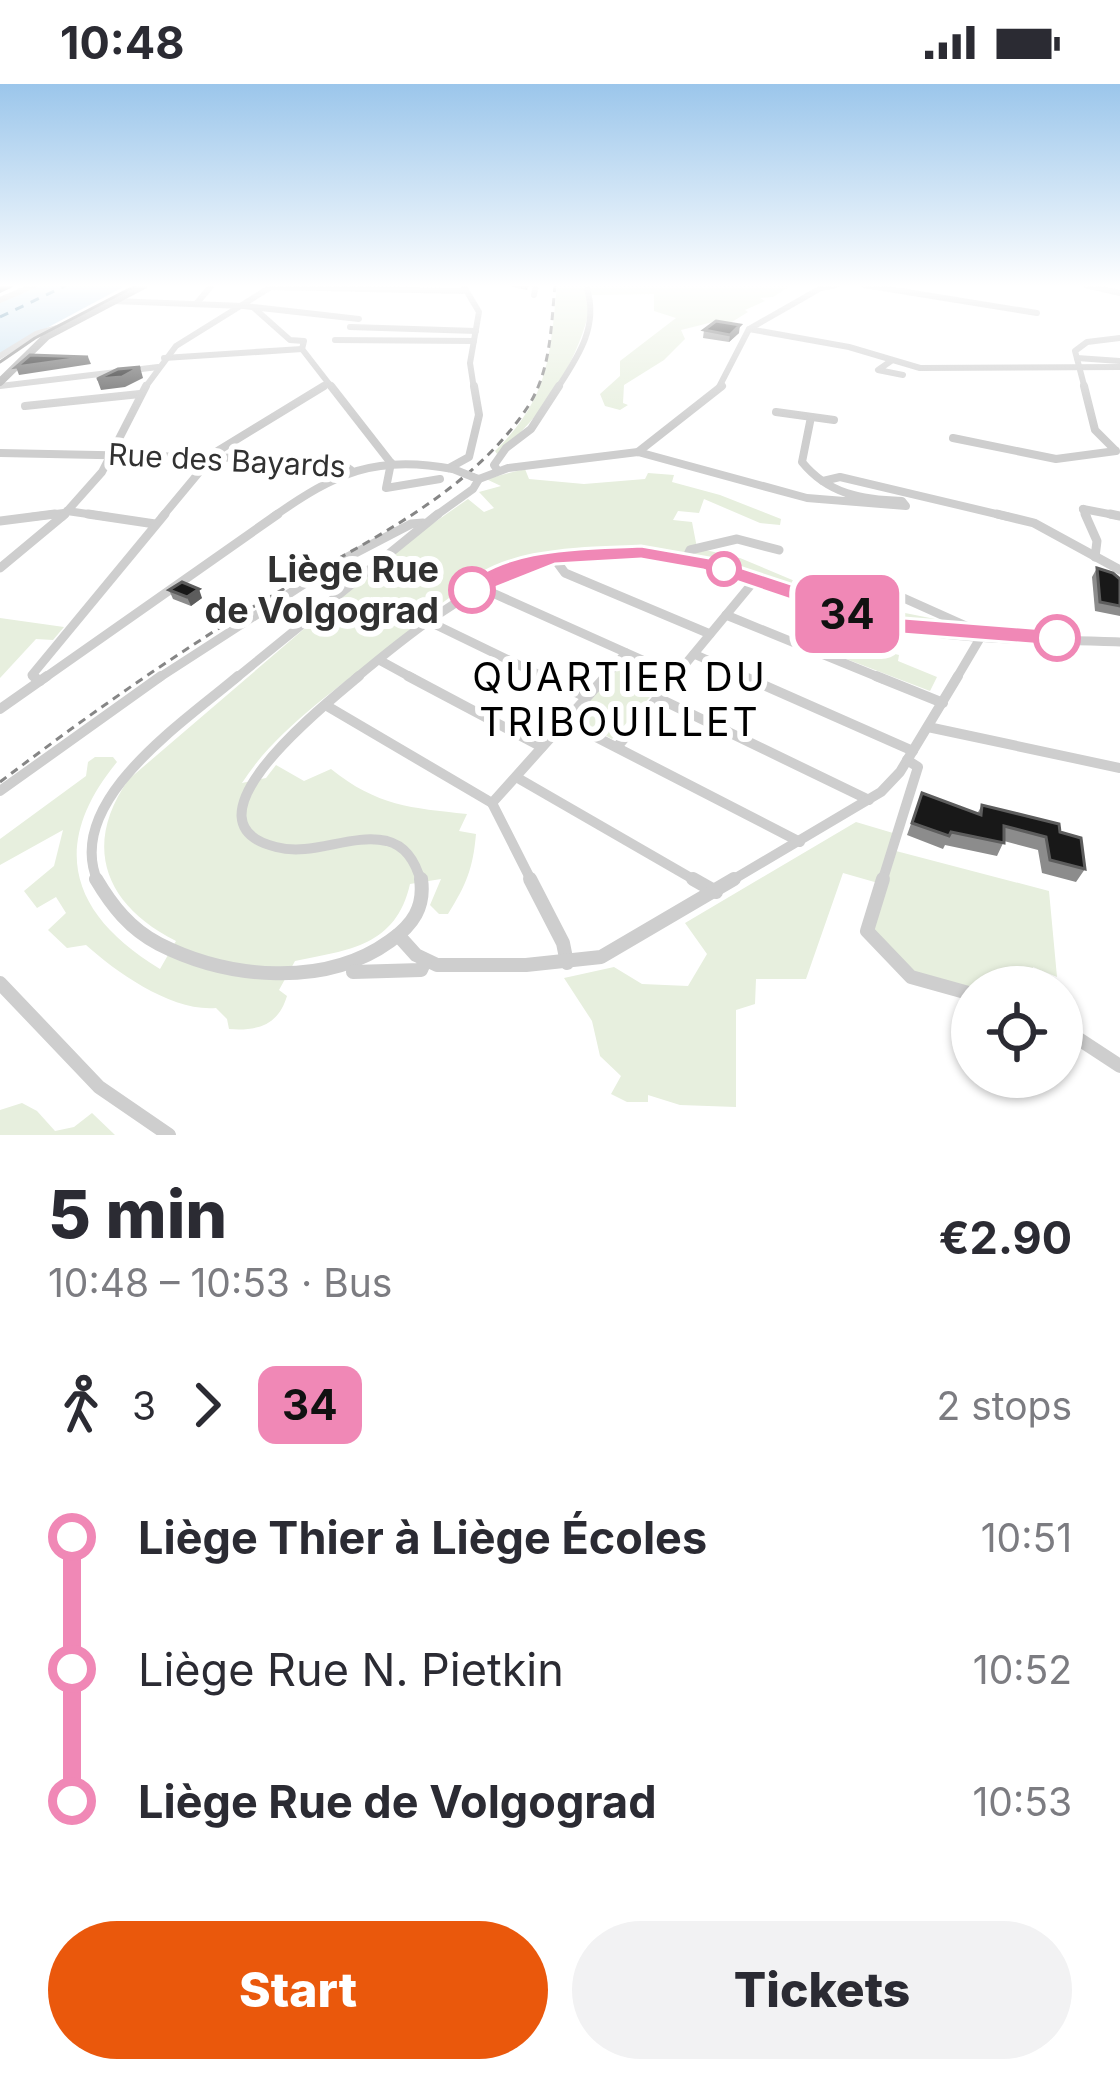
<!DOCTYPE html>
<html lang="en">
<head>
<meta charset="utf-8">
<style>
  :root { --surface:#fff; --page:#f2f2f3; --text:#2b2b33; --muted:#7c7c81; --accent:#ea580c }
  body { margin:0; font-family:Inter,sans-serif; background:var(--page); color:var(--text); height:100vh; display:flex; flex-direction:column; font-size:45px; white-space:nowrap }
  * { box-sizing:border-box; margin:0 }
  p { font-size:39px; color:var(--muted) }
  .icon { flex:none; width:66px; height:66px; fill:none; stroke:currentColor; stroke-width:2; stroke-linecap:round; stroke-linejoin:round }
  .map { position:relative; height:1051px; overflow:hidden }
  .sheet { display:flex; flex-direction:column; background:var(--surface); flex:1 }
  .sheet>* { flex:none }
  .badge { padding:0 24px; border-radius:18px; font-size:42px; line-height:78px }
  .controls { position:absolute; left:951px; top:882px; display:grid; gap:24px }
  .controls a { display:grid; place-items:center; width:132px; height:132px; border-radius:50%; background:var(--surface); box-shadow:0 3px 9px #0004; font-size:60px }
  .map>.badge { position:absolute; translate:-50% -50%; box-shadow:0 0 0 6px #fff }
  .legs { display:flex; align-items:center; gap:18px; height:132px; padding:0 48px; font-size:39px }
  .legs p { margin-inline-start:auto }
  .overview { display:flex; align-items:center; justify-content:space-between; height:204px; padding:0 48px }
  h1 { font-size:66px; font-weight:800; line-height:90px }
  .primary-button { display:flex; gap:24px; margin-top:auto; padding:24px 48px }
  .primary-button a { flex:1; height:138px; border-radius:72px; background:var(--accent); color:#fff; font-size:48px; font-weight:800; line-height:138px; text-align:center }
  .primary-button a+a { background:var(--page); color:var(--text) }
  ul { padding:0 48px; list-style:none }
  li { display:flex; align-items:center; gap:42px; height:132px; font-size:45px }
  li i { display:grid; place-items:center; width:18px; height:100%; margin:0 15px; background:currentColor }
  li i::after { content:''; width:30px; height:30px; margin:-15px; border:9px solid; border-radius:50%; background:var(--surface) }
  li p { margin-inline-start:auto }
  li:first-child i { background:linear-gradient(#0000 50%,currentColor 0) }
  li:last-child i { background:linear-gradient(currentColor 50%,#0000 0) }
  .status { display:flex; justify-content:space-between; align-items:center; height:84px; padding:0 60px; background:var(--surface); direction:ltr }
  .status svg { height:33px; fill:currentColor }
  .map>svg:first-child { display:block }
</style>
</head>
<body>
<div class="status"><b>10:48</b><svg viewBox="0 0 49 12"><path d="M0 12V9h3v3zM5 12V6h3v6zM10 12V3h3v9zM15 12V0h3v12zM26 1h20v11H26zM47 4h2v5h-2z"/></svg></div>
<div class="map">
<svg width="1120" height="1051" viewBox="0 0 1120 1051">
  <rect width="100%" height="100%" fill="#fff"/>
  <!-- green -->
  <g fill="#e7efde">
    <path d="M557 201H792L773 213 760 214 765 217 745 226 748 228 727 241 713 238 681 246 685 255 664 276 624 301 623 319 628 321 620 326 605 322 600 310 620 292V277L676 234 654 227V210L587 211 591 218C579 278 544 331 497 370L495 367C549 314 550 273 557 201Z"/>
    <path d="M525 385 529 395 584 400 645 395 648 389 674 391 672 398 720 411 781 435 780 441 760 439 704 415 699 429 678 427 673 436 692 438 697 464 740 474 840 516 950 538 953 545C919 541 886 537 854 527 758 498 674 455 572 469 541 473 512 477 484 492 447 511 414 543 382 569 334 607 275 647 242 699L266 694 276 681 304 697 331 685C377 722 411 724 467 730L459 747 476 750C473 785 466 801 448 830H439L430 821 441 795 410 800C396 862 349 866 295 877L279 906 287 912C278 942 257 947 229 945L227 935 216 924C173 928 117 889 86 861L67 864 48 846 66 829 56 813 37 824 24 807 54 782 63 746 0 781V755L86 692 88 678 95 673H113L117 678C48 762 71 831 160 885L176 857C104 821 82 761 129 695L402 461 468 415 484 428 494 424 479 408 501 402 486 395Z"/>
    <polygon points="0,534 64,543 53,556 36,555 0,594"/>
    <polygon points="848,558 899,571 898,577 937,593 930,607 841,573"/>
    <polygon points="626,575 668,593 612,655 575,634"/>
    <polygon points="856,738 893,749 878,799 843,789 806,895 756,895 755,920 736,926 736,1023 680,1021 648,1011 648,1018 627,1018 611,1010 621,992 600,972 592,937 564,894 614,883 642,900 688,902 707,870 685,839"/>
    <polygon points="896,767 1049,807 1057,893 1033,883 1029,903 972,903 909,890 869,847"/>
    <polygon points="22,1019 37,1027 55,1047 74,1043 92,1029 115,1051 0,1051 0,1026"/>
  </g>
  <!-- water -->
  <polygon fill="#c9e1f0" points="42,201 127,201 0,269 0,219"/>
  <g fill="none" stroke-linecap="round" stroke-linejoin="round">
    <!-- ferry -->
    <polyline stroke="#36769b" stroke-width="3" stroke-dasharray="9 8" stroke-linecap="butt" points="0,233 67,201"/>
    <!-- minor-far4 -->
    <g stroke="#cecece" stroke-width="6">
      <polyline points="463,201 479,228 470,279 474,305"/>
      <polyline points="864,201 1037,229"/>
      <polyline points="1085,201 1120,209"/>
      <polyline points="270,203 463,207"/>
      <polyline points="534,211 536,201"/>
      <polyline points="0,216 35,201"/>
      <polyline points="113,217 244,222 359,235"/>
      <polyline points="196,220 212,201"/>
      <polyline points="254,224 290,256 304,257 302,265"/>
      <polyline points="350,243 476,247"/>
      <polyline points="749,245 849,263 920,284 1120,283"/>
      <polyline points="335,256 474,257"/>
      <polyline points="302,265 333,305"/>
      <polyline points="0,272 36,250 61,243"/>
      <polyline points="164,274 302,265"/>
      <polyline points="1077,274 1120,277"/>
      <polyline points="891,277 878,286 903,291"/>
      <polyline points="0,302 158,283"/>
      <polyline points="144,305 176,262 274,201"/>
      <polyline points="319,305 328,299"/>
      <path d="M557 305C577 274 599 243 587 205"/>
      <polyline points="718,305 749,245 821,204 836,201"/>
      <polyline points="1085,305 1075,267 1087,258 1120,254"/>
    </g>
    <!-- minor-far3 -->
    <g stroke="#cecece" stroke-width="8">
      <polyline points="331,302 391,379"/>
      <polyline points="1084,302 1095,346 1115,366"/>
      <polyline points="25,322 140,310"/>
      <polyline points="776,328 834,336"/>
      <polyline points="953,354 1056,375 1116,367"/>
      <polyline points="638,368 722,302"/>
      <polyline points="0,369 336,376 351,386"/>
      <polyline points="391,379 386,404 440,395"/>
      <polyline points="449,384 469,373 479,331 474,302"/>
      <polyline points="498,387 494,381 506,364 531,345 559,302"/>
      <path d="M479 395 508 384 638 368 807 414 906 422 902 417C862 416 828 410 802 378L811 333"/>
      <polyline points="823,397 840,393 1009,433"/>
      <polyline points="1083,425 1087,433"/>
      <polyline points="1083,425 1120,432"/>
      <polyline points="67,427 109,433"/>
      <polyline points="31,433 64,429"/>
      <polyline points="62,433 102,388 146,302"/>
      <polyline points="162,433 216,368 324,302"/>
      <path d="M273 433C336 389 375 370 453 385"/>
      <polyline points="434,433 473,405 479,395 473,393"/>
    </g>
    <!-- minor-far2 -->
    <g stroke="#cecece" stroke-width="9">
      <polyline points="88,430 155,440"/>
      <polyline points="997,430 1034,439 1120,486"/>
      <polyline points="1085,430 1097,457 1095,473"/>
      <polyline points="1110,430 1120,432"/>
      <polyline points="0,437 55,430"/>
      <polyline points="554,474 565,489 710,550"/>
      <polyline points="686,475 690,466 737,455 779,466"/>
      <polyline points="0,484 65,430"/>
      <polyline points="870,499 984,550"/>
      <polyline points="477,502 676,591"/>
      <polyline points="726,531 883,595"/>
      <polyline points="430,538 548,595"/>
      <polyline points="694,570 750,595"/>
      <polyline points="381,577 414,595"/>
      <polyline points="37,595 32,591 165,430"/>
      <polyline points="43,595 278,430"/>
      <polyline points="157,595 338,478 411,440 423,439"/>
      <polyline points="235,595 438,430"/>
      <path d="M355 595C465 503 552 442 701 481 763 497 821 525 883 540 960 558 1041 555 1120 558"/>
      <polyline points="603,595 626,569"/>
      <polyline points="673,595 755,496"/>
      <polyline points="956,595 982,551"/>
    </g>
    <!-- minor-far1 -->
    <g stroke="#cecece" stroke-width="10">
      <polyline points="33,592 40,597"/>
      <path d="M359 592C331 616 173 738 276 763 313 773 350 749 387 757 407 762 416 779 421 798"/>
      <polyline points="408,592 542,663"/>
      <polyline points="542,592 586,613"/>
      <polyline points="743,592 913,667"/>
      <polyline points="876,592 943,619"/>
      <polyline points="658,614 869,716"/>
      <polyline points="327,622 492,719"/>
      <polyline points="0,625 47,592"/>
      <polyline points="565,637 800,758"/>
      <polyline points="928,643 1120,684"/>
      <polyline points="617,663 676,592"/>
      <polyline points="516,693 698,798"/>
      <polyline points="0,707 161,592"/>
      <polyline points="492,719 606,592"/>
      <polyline points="492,719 532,798"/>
      <path d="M98 798C62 717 187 636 238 592"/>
      <polyline points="729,798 881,708 900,688 958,592"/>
      <polyline points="882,798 918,683 907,676"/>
    </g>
    <!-- minor -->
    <g stroke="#cecece" stroke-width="14">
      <path d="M96 795C112 822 130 845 159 860 228 895 325 904 390 857 413 841 425 823 421 795"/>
      <polyline points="530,795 563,859 567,879"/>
      <polyline points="693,795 716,808"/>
      <polyline points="883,795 867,847 911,893 972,910"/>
      <polyline points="398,851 416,871 437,881 526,881 601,873 734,795"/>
      <polyline points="353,888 421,886 425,877"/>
      <polyline points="0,899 99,1003 169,1051"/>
      <polyline points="1062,944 1120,982"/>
    </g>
    <!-- major -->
    <polyline stroke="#a9a9a9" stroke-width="8" points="0,298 47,252 144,201"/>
    <!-- tram -->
    <polyline stroke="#868686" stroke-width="3" points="0,278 35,254 137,201"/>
    <!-- rail -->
    <path stroke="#868686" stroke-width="3" stroke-dasharray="8 6" stroke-linecap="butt" d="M0 698C80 637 162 579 248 526 342 468 463 420 527 324 551 288 551 243 555 201"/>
    <!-- minor-bridge -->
    <polyline stroke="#cecece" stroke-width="8" points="453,385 473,393"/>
  </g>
  <!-- wall -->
  <g fill="#8c8c8c">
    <polygon points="505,201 529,201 527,206"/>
    <polygon points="704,246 739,249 729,258 703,254"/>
    <polygon points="1097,484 1120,495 1120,532 1095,527 1092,493"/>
    <polygon points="169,506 202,514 191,522 173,515"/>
    <polygon points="922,709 977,730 982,721 1060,748 1085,785 1076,798 1042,789 1038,766 1004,757 997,772 945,761 943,765 907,751"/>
  </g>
  <!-- shaded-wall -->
  <g fill="#5d5d5d">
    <polygon points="0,201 17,201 0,209"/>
    <polygon points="740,241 739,249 729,258 730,251"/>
    <polygon points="88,273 91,280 19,291 16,283"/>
    <polygon points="140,283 143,294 125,303 101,306 97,295"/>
    <polygon points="199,505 202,514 191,522 187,513"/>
  </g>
  <!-- building -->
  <g fill="#181818" stroke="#5d5d5d" stroke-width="3">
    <polygon points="716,237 740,241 730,251 704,246"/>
    <polygon points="30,271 88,273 16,283"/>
    <polygon points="140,283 122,293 97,295 118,285"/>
    <polygon points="1097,484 1113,489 1120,495 1120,522 1100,518"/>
    <polygon points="182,498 199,505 187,513 169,506"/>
    <polygon points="922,709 981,731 982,721 1059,740 1060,748 1081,754 1085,785 1050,776 1046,753 1004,742 1004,759 951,748 949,752 912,739"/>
  </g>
  <!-- sky -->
  <linearGradient id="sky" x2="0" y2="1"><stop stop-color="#9bc6eb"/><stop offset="0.58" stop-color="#fff"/><stop offset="1" stop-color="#fff" stop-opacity="0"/></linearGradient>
  <rect width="1120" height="348" fill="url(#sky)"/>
  <!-- line-1 -->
  <path fill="#f088b6" stroke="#fff" stroke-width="3" d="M641 462 715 475 891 533 1057 546 1069 554 1057 562 889 549 703 486 641 475 555 480 472 513 460 506C503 462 585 465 641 462Z"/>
  <!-- markers -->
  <g fill="#fff" stroke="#f088b6" stroke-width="6">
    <circle cx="724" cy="485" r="15"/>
    <circle cx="472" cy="506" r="21"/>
    <circle cx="1057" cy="554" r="21"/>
  </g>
  <g text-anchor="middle" stroke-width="12" stroke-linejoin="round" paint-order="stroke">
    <!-- far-street labels -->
    <g font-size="30" fill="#313131" stroke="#fff">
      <text transform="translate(227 377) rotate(3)" y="10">Rue des Bayards</text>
    </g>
    <!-- stop labels -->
    <g font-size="36" font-weight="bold" fill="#313131" stroke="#fff" text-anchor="end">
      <text x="439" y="498">Liège Rue<tspan x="439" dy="41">de Volgograd</tspan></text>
    </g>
    <!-- neighbourhood labels -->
    <g font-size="39" letter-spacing="3" fill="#000" stroke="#fff">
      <text x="620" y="607">QUARTIER DU<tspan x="620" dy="45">TRIBOUILLET</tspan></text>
    </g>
  </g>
</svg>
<div class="controls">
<a><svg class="icon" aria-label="locate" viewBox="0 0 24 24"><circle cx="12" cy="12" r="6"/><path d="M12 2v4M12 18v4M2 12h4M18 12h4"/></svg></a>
</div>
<b class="badge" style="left:847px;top:530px;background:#f088b6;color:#111">34</b>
</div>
<section class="sheet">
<div class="overview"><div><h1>5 min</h1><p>10:48 – 10:53 · Bus</p></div><b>€2.90</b></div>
<div class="legs"><svg class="icon" aria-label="walk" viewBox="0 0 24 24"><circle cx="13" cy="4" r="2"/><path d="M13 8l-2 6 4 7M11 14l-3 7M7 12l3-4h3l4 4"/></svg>3<svg class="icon" aria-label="forward" viewBox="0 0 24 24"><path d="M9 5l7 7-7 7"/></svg><b class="badge" style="background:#f088b6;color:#111">34</b><p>2 stops</p></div>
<ul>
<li><i style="color:#f088b6"></i><b>Liège Thier à Liège Écoles</b><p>10:51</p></li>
<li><i style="color:#f088b6"></i><span>Liège Rue N. Pietkin</span><p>10:52</p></li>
<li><i style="color:#f088b6"></i><b>Liège Rue de Volgograd</b><p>10:53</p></li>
</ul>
<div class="primary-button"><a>Start</a><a>Tickets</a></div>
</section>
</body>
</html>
